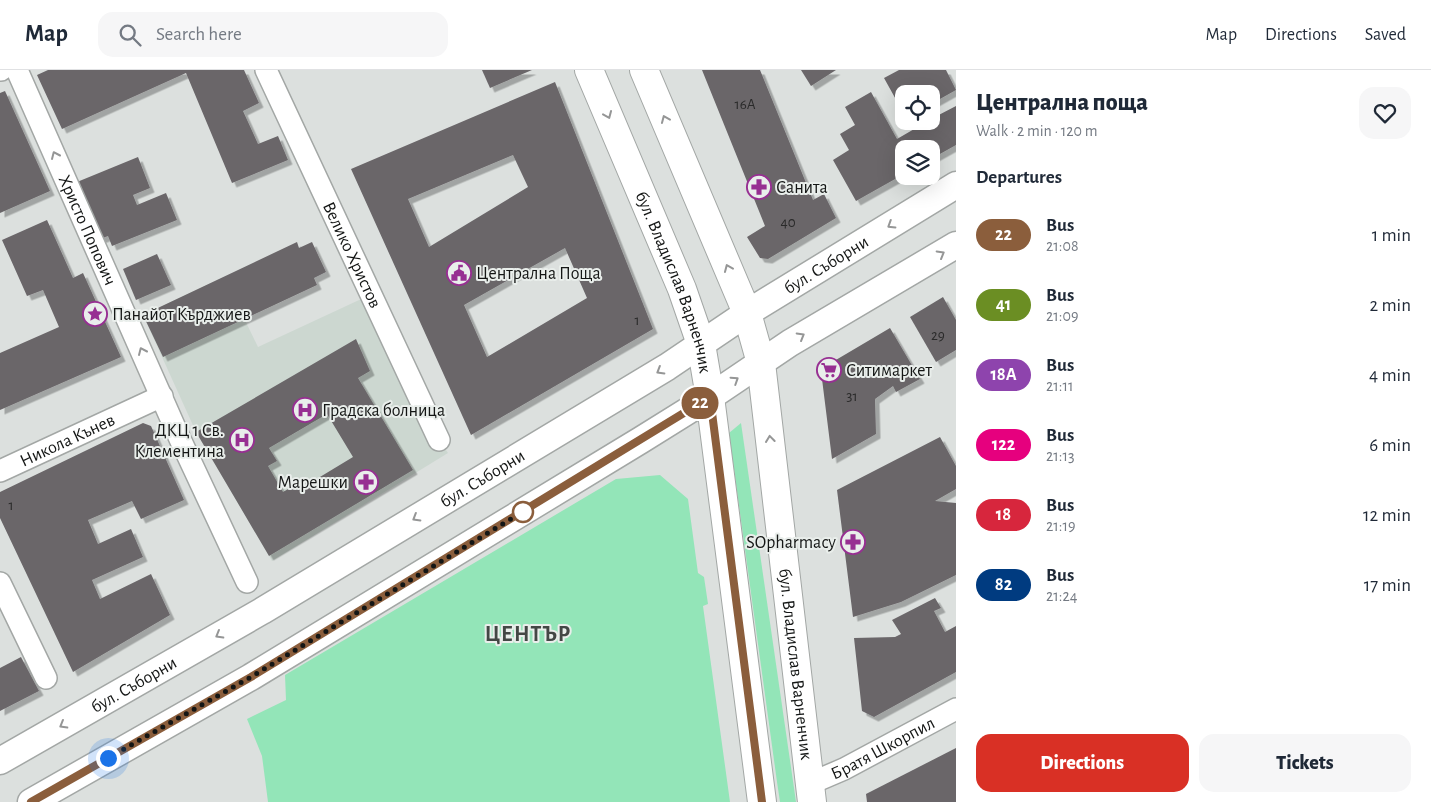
<!DOCTYPE html>
<html lang="en">
<head>
<meta charset="utf-8">
<style>
  :root { --surface:#fff; --page:#f6f6f7; --text:#1f2937; --muted:#747a83; --line:#e0e1e3; --accent:#d93025 }
  body { margin:0; font-family:"Alegreya Sans",sans-serif; background:var(--page); color:var(--text); height:100vh; display:flex; flex-direction:column; font-size:19px; white-space:nowrap }
  * { box-sizing:border-box; margin:0 }
  p { font-size:16px; color:var(--muted) }
  .icon { flex:none; width:28px; height:28px; fill:none; stroke:currentColor; stroke-width:2; stroke-linecap:round; stroke-linejoin:round }
  .map { position:relative; flex:1; overflow:hidden }
  .details { display:flex; flex-direction:column; background:var(--surface); width:475px }
  .details>* { flex:none }
  .badge { padding:0 10px; border-radius:16px; font-size:18px; line-height:32px }
  .tools { position:absolute; left:895px; top:15px; display:grid; gap:10px }
  .tools a { display:grid; place-items:center; width:45px; height:45px; border-radius:10px; background:var(--surface); box-shadow:0 5px 20px #0002; font-size:25px }
  .you { position:absolute; width:25px; height:25px; margin:-12px; border:4px solid #fff; border-radius:50%; background:#1a73e8; box-shadow:0 0 0 8px #1a73e833 }
  .map>.badge { position:absolute; translate:-50% -50%; box-shadow:0 0 0 2px #fff }
  h2 { padding:0 20px; font-size:19px; line-height:45px }
  .round { display:grid; place-items:center; flex:none; width:52px; height:52px; border-radius:15px; background:var(--page) }
  .headline { display:flex; align-items:center; justify-content:space-between; height:85px; padding:0 20px }
  h1 { font-size:24px; font-weight:800; line-height:38px }
  .button { display:flex; gap:10px; margin-top:auto; padding:10px 20px }
  .button a { flex:1; height:58px; border-radius:15px; background:var(--accent); color:#fff; font-size:20px; font-weight:800; line-height:58px; text-align:center }
  .button a+a { background:var(--page); color:var(--text) }
  ul { padding:0; list-style:none }
  li { display:flex; align-items:center; gap:15px; height:70px; padding:0 20px }
  li div { flex:1 }
  li b { display:block; font-size:19px }
  li em { font-style:normal }
  li .badge { min-width:55px; font-weight:700; text-align:center }
  header { display:flex; align-items:center; gap:30px; box-sizing:border-box; height:70px; padding:0 25px; background:var(--surface); border-bottom:1px solid var(--line) }
  header strong { font-size:24px }
  nav { display:flex; gap:28px; margin-inline-start:auto; font-size:18px }
  .search { width:350px; height:45px; background:var(--page); display:flex; align-items:center; gap:12px; box-sizing:border-box; padding:0 18px; border-radius:15px; color:var(--muted); font-size:19px }
  main { display:flex; flex:1; min-height:0 }
  .map>svg:first-child { display:block }
</style>
</head>
<body>
<header>
<strong>Map</strong>
<div class="search"><svg class="icon" aria-label="search" viewBox="0 0 24 24"><circle cx="10" cy="10" r="6"/><path d="M15 15l6 6"/></svg>Search here</div>
<nav><a>Map</a><a>Directions</a><a>Saved</a></nav>
</header>
<main>
<div class="map">
<svg width="956" height="732" viewBox="0 0 956 732">
  <defs>
    <filter id="shadow"><feDropShadow dx="4.5" dy="4.5" stdDeviation="0" flood-color="#0004"/></filter>
  </defs>
  <rect width="100%" height="100%" fill="#dce0de"/>
  <!-- built -->
  <polygon fill="#ccd7d0" points="224,207 258,277 372,224 439,370 448,383 272,491 196,362 143,245"/>
  <!-- green -->
  <g fill="#93e5b8">
    <polygon points="741,353 793,711 796,732 780,732 777,712 729,363"/>
    <polygon points="660,405 688,429 698,503 704,507 708,534 703,536 730,732 268,732 262,686 247,649 286,630 285,605 616,409"/>
  </g>
  <!-- building -->
  <g fill="#6a6669" fill-rule="evenodd" filter="url(#shadow)">
    <polygon points="48,0 244,0 259,33 243,41 258,74 278,66 288,90 232,113 186,3 62,59 37,5"/>
    <polygon points="482,0 532,0 490,18"/>
    <polygon points="702,0 760,0 813,130 824,124 836,148 768,189 760,188 747,167 765,156"/>
    <polygon points="801,0 836,0 811,16"/>
    <polygon points="899,0 946,0 956,20 931,34 931,24 904,24 904,44 884,8"/>
    <path d="M555 12 653 259 471 365 351 99ZM513 85 528 117 429 177 408 129ZM565 178 587 228 487 287 464 235Z"/>
    <polygon points="5,21 50,121 0,143 0,23"/>
    <polygon points="871,22 897,69 928,51 931,51 931,49 956,36 956,75 931,89 931,79 904,79 904,104 856,131 833,90 849,80 840,64 855,55 845,37"/>
    <polygon points="138,87 150,118 133,125 137,135 166,123 177,150 112,176 108,166 100,169 77,112"/>
    <polygon points="47,150 73,208 83,203 121,287 0,340 0,283 59,257 43,220 27,226 2,170"/>
    <polygon points="297,172 299,178 312,172 326,202 314,208 317,215 163,287 143,245"/>
    <polygon points="157,184 171,215 136,230 123,199"/>
    <polygon points="943,227 956,250 956,280 936,292 910,247"/>
    <polygon points="890,258 920,309 896,322 893,316 875,329 876,364 832,389 822,309 824,297"/>
    <path d="M356 269 370 301 358 308 413 400 269 486 196 362ZM327 344 353 387 310 413 307 408 283 422 268 396 277 391 269 378Z"/>
    <polygon points="143,353 151,356 184,430 141,449 132,431 88,450 98,474 131,459 143,487 92,510 100,529 151,504 170,545 73,602 0,448 0,422"/>
    <polygon points="940,367 956,396 956,419 935,431 956,433 956,505 901,532 853,547 837,420"/>
    <polygon points="935,528 941,538 934,541 945,562 956,556 956,602 874,647 862,641 854,568 895,567 901,564 892,550"/>
    <polygon points="21,587 39,621 0,641 0,598"/>
    <polygon points="956,678 956,732 867,732 866,724"/>
  </g>
  <g fill="none" stroke-linecap="round" stroke-linejoin="round">
    <defs>
      <g id="minor">
        <polyline points="0,0 1,0"/>
        <path id="s1" d="M17 0 180 369 247 512"/>
        <path id="s2" d="M266 0 439 370"/>
        <path id="s3" d="M0 401 162 326"/>
        <polyline points="0,513 46,608"/>
        <path id="s4" d="M809 714 844 699 956 639"/>
      </g>
      <g id="tertiary">
        <path id="s5" d="M0 691 262 541 667 297 747 243 956 115"/>
        <polyline points="31,732 251,607 641,370 710,327 790,273 956,175"/>
      </g>
      <g id="primary">
        <path id="s6" d="M589 0 682 219 701 274 710 327 762 732"/>
        <path id="s7" d="M644 0 747 243 761 293 812 732"/>
      </g>
    </defs>
    <!-- minor casing -->
    <use href="#minor" stroke="#a3a7a5" stroke-width="24"/>
    <!-- tertiary casing -->
    <use href="#tertiary" stroke="#a3a7a5" stroke-width="29"/>
    <!-- primary casing -->
    <use href="#primary" stroke="#a3a7a5" stroke-width="30"/>
    <!-- minor -->
    <use href="#minor" stroke="#fff" stroke-width="21"/>
    <!-- tertiary -->
    <use href="#tertiary" stroke="#fff" stroke-width="26"/>
    <!-- primary -->
    <use href="#primary" stroke="#fff" stroke-width="28"/>
  </g>
  <!-- one-way arrows -->
  <defs><path id="oneway-chevron" d="M-2-3.5L2.5 0L-2 3.5" fill="none" stroke-width="1.6" stroke-linecap="round" stroke-linejoin="round" transform="scale(1.25)"/></defs>
  <g stroke="#959696">
    <use href="#oneway-chevron" transform="translate(608 45) rotate(67)"/>
    <use href="#oneway-chevron" transform="translate(665 49) rotate(-113)"/>
    <use href="#oneway-chevron" transform="translate(55 85) rotate(-114)"/>
    <use href="#oneway-chevron" transform="translate(891 155) rotate(148)"/>
    <use href="#oneway-chevron" transform="translate(941 184) rotate(-30)"/>
    <use href="#oneway-chevron" transform="translate(728 198) rotate(-113)"/>
    <use href="#oneway-chevron" transform="translate(801 266) rotate(-30)"/>
    <use href="#oneway-chevron" transform="translate(142 281) rotate(-114)"/>
    <use href="#oneway-chevron" transform="translate(660 301) rotate(149)"/>
    <use href="#oneway-chevron" transform="translate(735 310) rotate(-33)"/>
    <use href="#oneway-chevron" transform="translate(770 369) rotate(-97)"/>
    <use href="#oneway-chevron" transform="translate(416 448) rotate(149)"/>
    <use href="#oneway-chevron" transform="translate(219 565) rotate(150)"/>
    <use href="#oneway-chevron" transform="translate(63 655) rotate(150)"/>
  </g>
  <g fill="none" stroke-linecap="round" stroke-linejoin="round">
    <defs>
      <polyline id="line" points="31,732 251,607 710,327 762,732"/>
    </defs>
    <!-- line casing -->
    <use href="#line" stroke="#fff" stroke-width="11"/>
    <!-- line -->
    <use href="#line" stroke="#8b5e3c" stroke-width="8"/>
    <!-- walk -->
    <polyline stroke="#141615" stroke-width="5" stroke-dasharray="0 9" points="108,688 251,607 524,441 523,442"/>
  </g>
  <!-- icons -->
  <defs>
    <symbol id="pharmacy-ring" viewBox="-11 -11 22 22"><circle r="9.5" fill="#e9eeeb" stroke="#972f92" stroke-width="1.5"/><path d="M-2-6h4v4h4v4h-4v4h-4v-4h-4v-4h4Z" fill="#972f92"/></symbol>
    <symbol id="civic-ring" viewBox="-11 -11 22 22"><circle r="9.5" fill="#e9eeeb" stroke="#972f92" stroke-width="1.5"/><path d="M-.6-6.5H3V-4.5H.6V-3L4-1V1h2V6H-6V1h2V-1L-.6-3ZM-1.2 2.5V6h2.4V2.5Z" fill="#972f92"/></symbol>
    <symbol id="sight-ring" viewBox="-11 -11 22 22"><circle r="9.5" fill="#e9eeeb" stroke="#972f92" stroke-width="1.5"/><path d="M0-6L1.8-2.2L6-1.7L2.9 1.2L3.7 5.4L0 3.3L-3.7 5.4L-2.9 1.2L-6-1.7L-1.8-2.2Z" fill="#972f92"/></symbol>
    <symbol id="supermarket-ring" viewBox="-11 -11 22 22"><circle r="9.5" fill="#e9eeeb" stroke="#972f92" stroke-width="1.5"/><path d="M-6-5.5h2.5l.6 2H6L4.5 2H-2.5L-4.4-4H-6ZM-1.5 3.2a1.3 1.3 0 1 0 .1 0ZM3 3.2a1.3 1.3 0 1 0 .1 0Z" fill="#972f92"/></symbol>
    <symbol id="hospital-ring" viewBox="-11 -11 22 22"><circle r="9.5" fill="#e9eeeb" stroke="#972f92" stroke-width="1.5"/><path d="M-5-5h3v3.5h4V-5h3V5h-3V1.5h-4V5h-3Z" fill="#972f92"/></symbol>
  </defs>
  <g fill-rule="evenodd">
    <use href="#pharmacy-ring" x="745" y="103" width="28" height="28"/>
    <use href="#civic-ring" x="445" y="189" width="28" height="28"/>
    <use href="#sight-ring" x="81" y="230" width="28" height="28"/>
    <use href="#supermarket-ring" x="815" y="286" width="28" height="28"/>
    <use href="#hospital-ring" x="291" y="326" width="28" height="28"/>
    <use href="#hospital-ring" x="228" y="356" width="28" height="28"/>
    <use href="#pharmacy-ring" x="352" y="398" width="28" height="28"/>
    <use href="#pharmacy-ring" x="839" y="458" width="28" height="28"/>
  </g>
  <!-- markers -->
  <circle fill="#fff" stroke="#8b5e3c" stroke-width="2.5" cx="523" cy="442" r="10"/>
  <g text-anchor="middle" stroke-width="4" stroke-linejoin="round" paint-order="stroke">
    <!-- number labels -->
    <g font-size="15" fill="#2a2a2a">
      <text x="745" y="39">16А</text>
      <text x="788" y="157">40</text>
      <text x="637" y="255">1</text>
      <text x="938" y="270">29</text>
      <text x="852" y="331">31</text>
      <text x="11" y="440">1</text>
    </g>
    <!-- poi labels -->
    <g font-size="18" fill="#141615" stroke="#e9eeeb" text-anchor="start">
      <text x="776" y="123">Санита</text>
      <text x="476" y="209">Централна Поща</text>
      <text x="112" y="250">Панайот Кърджиев</text>
      <text x="846" y="306">Ситимаркет</text>
      <text x="322" y="346">Градска болница</text>
      <text x="224" y="366" text-anchor="end">ДКЦ 1 Св.<tspan x="224" dy="21">Клементина</tspan></text>
      <text x="348" y="418" text-anchor="end">Марешки</text>
      <text x="836" y="478" text-anchor="end">SOpharmacy</text>
    </g>
    <!-- street labels -->
    <g font-size="18" fill="#141615" stroke="#e9eeeb">
      <text dy="6" stroke="none"><textPath href="#s1" startOffset="175">Христо Попович</textPath></text>
      <text dy="6" stroke="none"><textPath href="#s2" startOffset="204">Велико Христов</textPath></text>
      <text dy="6" stroke="none"><textPath href="#s5" startOffset="964">бул. Съборни</textPath></text>
      <text dy="6" stroke="none"><textPath href="#s6" startOffset="229">бул. Владислав Варненчик</textPath></text>
      <text dy="6" stroke="none"><textPath href="#s3" startOffset="74">Никола Кънев</textPath></text>
      <text dy="6" stroke="none"><textPath href="#s5" startOffset="559">бул. Съборни</textPath></text>
      <text dy="6" stroke="none"><textPath href="#s7" startOffset="619">бул. Владислав Варненчик</textPath></text>
      <text dy="6" stroke="none"><textPath href="#s5" startOffset="154">бул. Съборни</textPath></text>
      <text dy="6" stroke="none"><textPath href="#s4" startOffset="82">Братя Шкорпил</textPath></text>
    </g>
    <!-- district labels -->
    <g font-size="22" font-weight="bold" letter-spacing="1" fill="#434745" stroke="#e9eeeb">
      <text x="528" y="571">ЦЕНТЪР</text>
    </g>
  </g>
</svg>
<div class="tools">
<a><svg class="icon" aria-label="locate" viewBox="0 0 24 24"><circle cx="12" cy="12" r="6"/><path d="M12 2v4M12 18v4M2 12h4M18 12h4"/></svg></a>
<a><svg class="icon" aria-label="layers" viewBox="0 0 24 24"><path d="M12 4l9 5-9 5-9-5zM3 14l9 5 9-5"/></svg></a>
</div>
<div class="you" style="left:108px;top:688px"></div>
<b class="badge" style="left:700px;top:333px;background:#8b5e3c;color:#fff">22</b>
</div>
<section class="details">
<div class="headline"><div><h1>Централна поща</h1><p>Walk · 2 min · 120 m</p></div><a class="round"><svg class="icon" aria-label="heart" viewBox="0 0 24 24"><path d="M12 20l-8-8c-3-5 5-10 8-4 3-6 11-1 8 4z"/></svg></a></div>
<h2>Departures</h2>
<ul>
<li><span class="badge" style="background:#8b5e3c;color:#fff">22</span><div><b>Bus</b><p>21:08</p></div><em>1 min</em></li>
<li><span class="badge" style="background:#6b8e23;color:#fff">41</span><div><b>Bus</b><p>21:09</p></div><em>2 min</em></li>
<li><span class="badge" style="background:#8e44ad;color:#fff">18А</span><div><b>Bus</b><p>21:11</p></div><em>4 min</em></li>
<li><span class="badge" style="background:#e6007e;color:#fff">122</span><div><b>Bus</b><p>21:13</p></div><em>6 min</em></li>
<li><span class="badge" style="background:#d7263d;color:#fff">18</span><div><b>Bus</b><p>21:19</p></div><em>12 min</em></li>
<li><span class="badge" style="background:#003b80;color:#fff">82</span><div><b>Bus</b><p>21:24</p></div><em>17 min</em></li>
</ul>
<div class="button"><a>Directions</a><a>Tickets</a></div>
</section>
</main>
</body>
</html>
